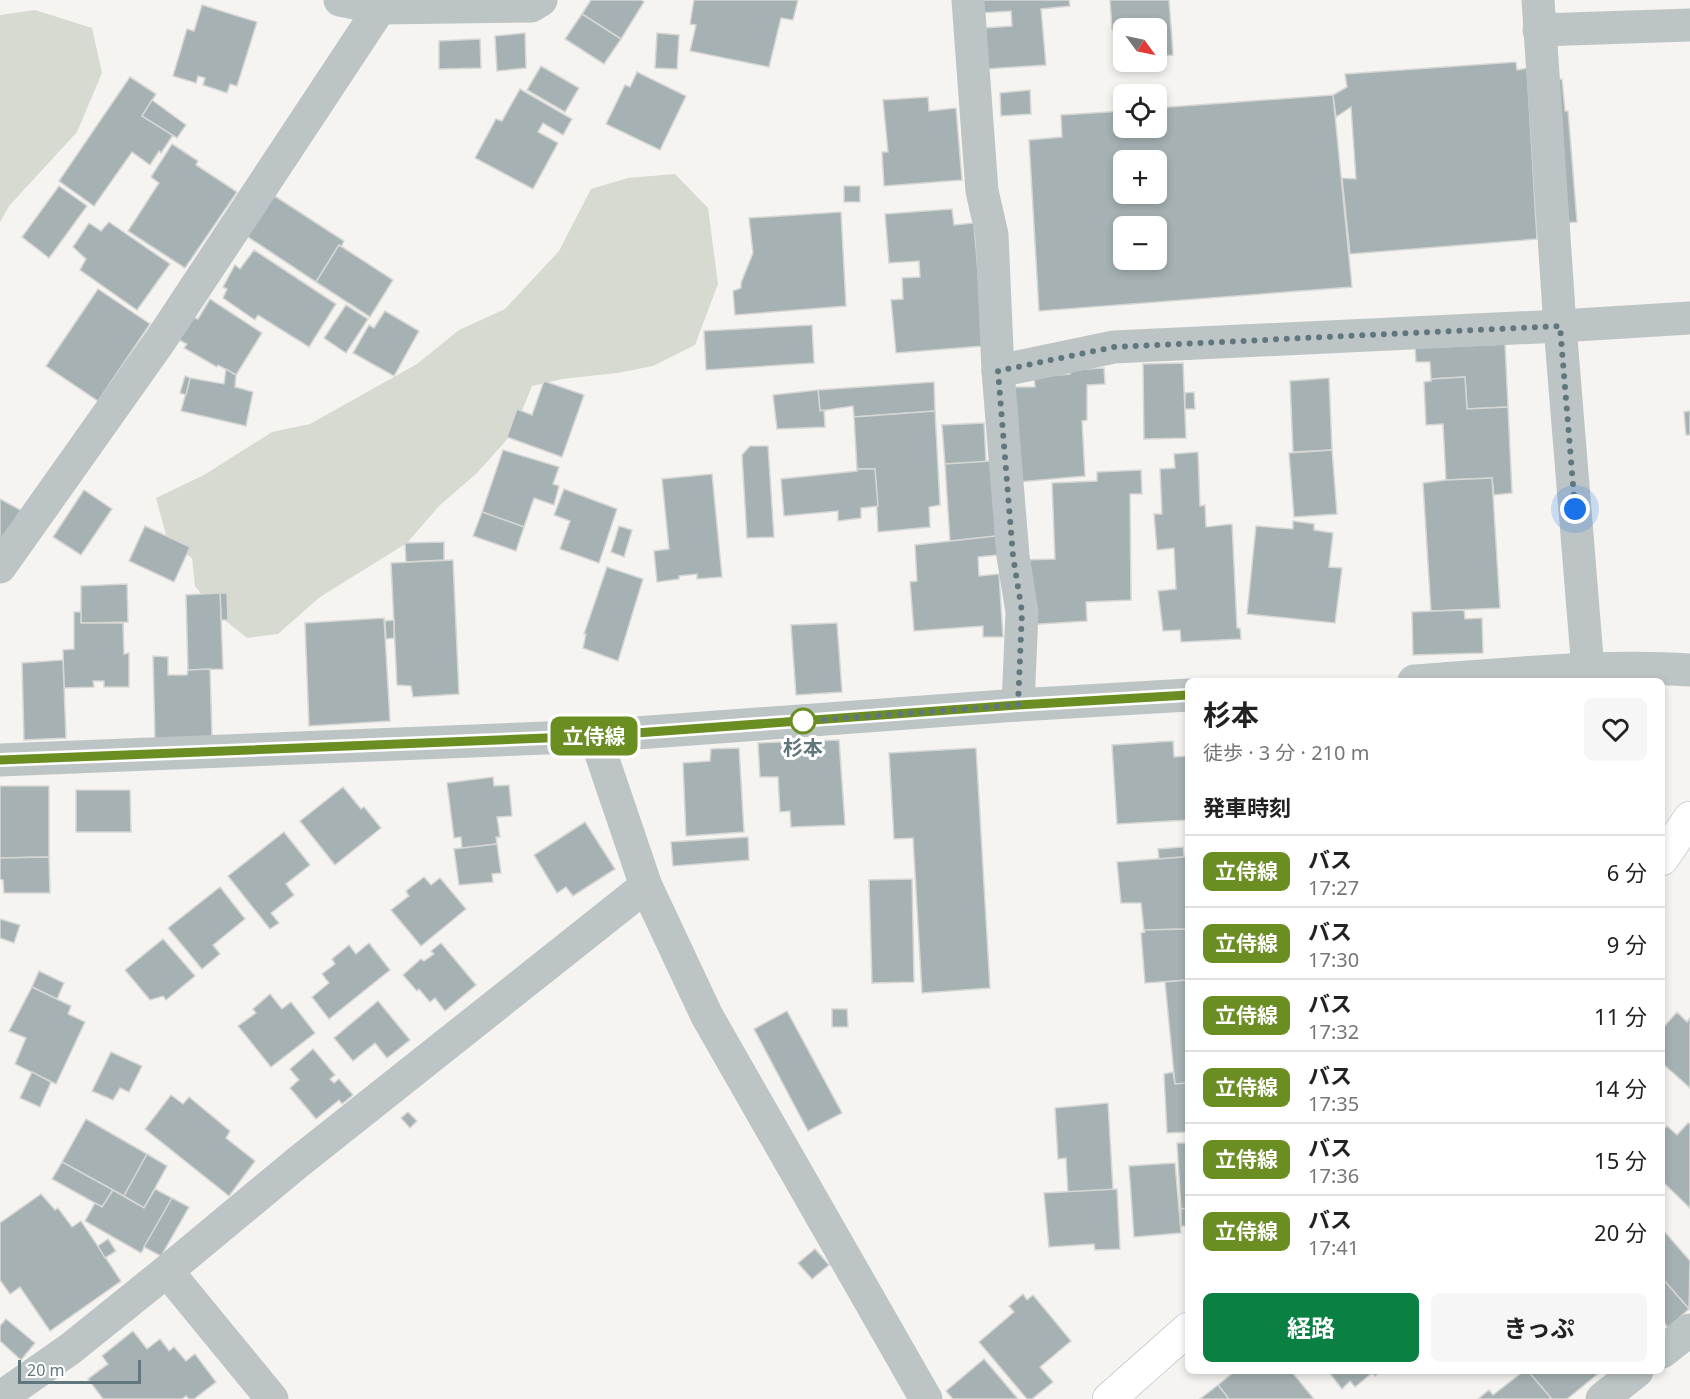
<!DOCTYPE html>
<html lang="ja">
<head>
<meta charset="utf-8">
<style>
  :root { --surface:#fff; --page:#f6f6f6; --text:#222; --muted:#767676; --line:#e0e0e0; --accent:#0b8043 }
  body { margin:0; font-family:"Noto Sans","Noto Sans JP",sans-serif; background:var(--page); color:var(--text); height:100vh; display:flex; flex-direction:column; font-size:22px; white-space:nowrap }
  * { box-sizing:border-box; margin:0 }
  p { font-size:20px; color:var(--muted) }
  .icon { flex:none; width:33px; height:33px; fill:none; stroke:currentColor; stroke-width:2; stroke-linecap:round; stroke-linejoin:round }
  .map { position:relative; flex:1; overflow:hidden }
  .panel { position:absolute; left:1185px; top:678px; width:480px; height:696px; display:flex; flex-direction:column; background:var(--surface); border-radius:9px; box-shadow:0 3px 9px #0003 }
  .panel>* { flex:none }
  .badge { padding:0 12px; border-radius:9px; font-size:21px; line-height:39px }
  .needle { width:39px; rotate:123deg }
  .buttons { position:absolute; left:1113px; top:18px; display:grid; gap:12px }
  .buttons a { display:grid; place-items:center; width:54px; height:54px; border-radius:9px; background:var(--surface); box-shadow:0 3px 9px #0003; font-size:30px }
  .scale { position:absolute; left:18px; bottom:15px; width:123px; box-sizing:border-box; padding-left:6px; border:3px solid #5f777d; border-top:0; font-size:16px; line-height:21px; white-space:nowrap; color:#5f777d; -webkit-text-stroke:4px #fff; paint-order:stroke }
  .you { position:absolute; width:30px; height:30px; margin:-15px; border:4px solid #fff; border-radius:50%; background:#1a73e8; box-shadow:0 0 0 9px #1a73e833 }
  .map>.badge { position:absolute; translate:-50% -50%; box-shadow:0 0 0 3px #fff }
  h2 { padding:0 18px; font-size:22px; line-height:54px }
  .round { display:grid; place-items:center; flex:none; width:63px; height:63px; border-radius:9px; background:var(--page) }
  .summary { display:flex; align-items:center; justify-content:space-between; height:102px; padding:0 18px }
  h1 { font-size:28px; font-weight:700; line-height:45px }
  .cta { display:flex; gap:12px; margin-top:auto; padding:12px 18px }
  .cta a { flex:1; height:69px; border-radius:9px; background:var(--accent); color:#fff; font-size:24px; font-weight:700; line-height:69px; text-align:center }
  .cta a+a { background:var(--page); color:var(--text) }
  ul { padding:0; list-style:none }
  li { display:flex; align-items:center; gap:18px; height:72px; padding:0 18px; border-top:2px solid var(--line) }
  li div { flex:1 }
  li b { display:block; font-size:22px }
  li em { font-style:normal }
  li .badge { min-width:66px; font-weight:700; text-align:center }
  .map>svg:first-child { display:block }
</style>
</head>
<body>
<div class="map">
<svg width="1690" height="1399" viewBox="0 0 1690 1399">
  <rect width="100%" height="100%" fill="#f5f4f1"/>
  <!-- green -->
  <g fill="#d6dad0">
    <polygon points="35,10 92,28 102,73 77,132 9,206 0,222 0,15"/>
    <polygon points="675,174 708,208 718,284 695,345 653,366 617,373 562,379 532,386 513,433 477,473 439,506 407,543 320,597 278,634 247,638 216,613 195,586 192,558 168,542 156,498 204,475 272,432 310,424 417,364 459,330 505,309 559,251 591,189 628,178"/>
  </g>
  <!-- building -->
  <g fill="#a5b1b3" stroke="#d6d6d4" stroke-width="1.5" fill-rule="evenodd">
    <polygon points="591,0 641,0 644,2 621,39 582,14"/>
    <polygon points="694,0 798,0 793,20 781,18 769,67 690,51 696,25 690,24"/>
    <polygon points="980,0 1069,0 1070,6 1041,9 1046,65 986,69 983,28 1012,26 1011,11 981,13"/>
    <polygon points="1110,0 1169,0 1173,55 1156,56 1156,28 1124,28 1124,51 1122,29 1112,30"/>
    <polygon points="202,5 257,22 237,86 230,84 227,93 203,85 205,78 198,76 196,83 173,76 187,29 194,31"/>
    <polygon points="582,14 621,39 604,64 565,39"/>
    <polygon points="525,33 526,68 497,71 495,36"/>
    <polygon points="657,33 679,35 677,69 655,68"/>
    <polygon points="480,39 481,68 439,69 439,41"/>
    <polygon points="1516,62 1517,70 1527,68 1537,239 1350,254 1342,178 1356,179 1351,107 1336,117 1333,95 1347,87 1345,74"/>
    <polygon points="541,66 579,88 565,112 527,90"/>
    <polygon points="637,72 686,96 660,150 606,124 625,85 630,87"/>
    <polygon points="130,77 156,94 142,116 173,135 161,153 159,151 150,165 132,152 94,206 59,181"/>
    <polygon points="1562,79 1565,111 1568,111 1577,222 1563,223 1553,80"/>
    <polygon points="520,89 572,119 563,135 543,123 538,132 558,143 533,189 475,158 496,119 502,121"/>
    <polygon points="1030,90 1031,114 1001,116 1000,93"/>
    <path d="M1333 95 1352 287 1039 311 1029 140 1062 137 1061 115 1124 111V128H1156V108ZM1124 160H1156V194H1124ZM1124 226H1156V260H1124Z"/>
    <polygon points="928,97 929,111 956,108 962,180 884,186 882,152 888,152 883,100"/>
    <polygon points="152,100 186,125 177,138 142,116"/>
    <polygon points="172,144 198,161 196,165 237,192 185,268 128,231 159,183 151,177"/>
    <polygon points="59,186 87,206 49,258 22,237"/>
    <rect x="844" y="186" width="16" height="16"/>
    <polygon points="273,195 344,241 341,247 339,245 316,282 245,235"/>
    <polygon points="952,209 954,225 974,223 984,346 896,353 891,300 903,299 902,278 920,277 919,261 889,263 885,214"/>
    <polygon points="841,212 846,306 735,315 733,291 741,288 741,283 753,253 749,218"/>
    <polygon points="109,222 170,264 137,310 80,270 86,259 73,247 89,223 101,231"/>
    <polygon points="339,245 393,280 370,317 316,282"/>
    <polygon points="254,250 336,304 309,347 258,315 255,320 223,298 227,289 223,287 235,265 240,269"/>
    <polygon points="98,289 150,324 98,401 46,366"/>
    <polygon points="210,299 262,333 236,375 218,365 217,367 184,348 187,344 177,339 189,316 198,319"/>
    <polygon points="346,305 368,319 346,353 324,338"/>
    <polygon points="385,311 419,331 394,376 353,353 369,325 374,328"/>
    <polygon points="812,325 814,363 706,370 704,331"/>
    <polygon points="1505,344 1508,407 1467,409 1465,377 1431,379 1430,362 1416,362 1415,348"/>
    <polygon points="1183,363 1186,438 1144,439 1143,364"/>
    <polygon points="1104,368 1105,384 1087,385 1087,420 1082,421 1085,476 1018,482 1015,387 1035,387 1034,377 1070,374 1070,370"/>
    <polygon points="226,369 236,375 235,387 253,392 246,426 181,411 190,378 224,384"/>
    <polygon points="185,376 190,378 186,395 180,393"/>
    <polygon points="1465,377 1467,409 1508,407 1512,493 1494,495 1492,478 1446,480 1443,424 1426,425 1424,382 1431,381 1431,379"/>
    <polygon points="1329,378 1332,450 1293,452 1290,381"/>
    <polygon points="544,381 584,395 562,457 507,437 517,409 532,415"/>
    <polygon points="934,382 935,411 854,417 853,406 820,411 818,390"/>
    <polygon points="818,390 820,411 824,410 825,427 777,429 773,395"/>
    <polygon points="1194,392 1195,409 1185,409 1185,393"/>
    <polygon points="935,411 940,505 929,507 930,527 878,532 875,469 857,469 854,417"/>
    <polygon points="1690,411 1690,435 1686,435 1684,412"/>
    <polygon points="984,423 986,462 945,464 942,425"/>
    <polygon points="750,446 768,446 774,537 747,538 742,455"/>
    <polygon points="503,450 559,467 553,484 559,486 554,505 534,498 524,527 482,512"/>
    <polygon points="1332,450 1337,514 1294,517 1289,453"/>
    <polygon points="1198,452 1200,506 1205,505 1206,527 1232,524 1237,628 1240,628 1241,639 1181,642 1180,630 1163,631 1158,591 1176,589 1174,548 1157,550 1154,514 1162,514 1160,469 1175,468 1174,454"/>
    <polygon points="991,461 996,536 950,541 945,464"/>
    <polygon points="857,469 875,469 878,506 861,508 861,518 838,521 838,511 784,516 781,479 857,471"/>
    <polygon points="1141,470 1142,494 1130,494 1131,600 1086,602 1087,621 1025,625 1023,560 1055,559 1052,483 1097,481 1097,472"/>
    <polygon points="712,474 722,577 697,579 697,574 679,576 679,579 657,582 654,551 669,549 662,479"/>
    <polygon points="1492,478 1500,608 1431,611 1423,483 1446,480"/>
    <polygon points="564,489 617,509 599,563 560,549 570,521 554,515"/>
    <polygon points="84,490 112,509 81,555 53,537"/>
    <polygon points="0,499 22,511 0,547"/>
    <polygon points="482,512 524,527 516,551 473,536"/>
    <polygon points="1293,521 1314,524 1314,530 1333,533 1329,567 1342,568 1335,623 1247,614 1256,526 1293,529"/>
    <polygon points="145,526 190,547 174,582 129,561"/>
    <polygon points="619,526 632,530 624,557 611,552"/>
    <polygon points="996,536 998,555 978,557 979,576 999,574 1003,637 983,637 983,626 914,631 910,582 917,581 915,545"/>
    <polygon points="444,542 444,560 406,562 405,543"/>
    <polygon points="453,560 459,694 413,697 411,686 397,685 391,563"/>
    <polygon points="607,567 643,579 618,661 583,648 586,634 584,634"/>
    <polygon points="127,584 128,622 81,623 81,586"/>
    <polygon points="220,593 227,593 228,620 221,620"/>
    <polygon points="220,593 223,669 188,670 186,595"/>
    <polygon points="1464,610 1465,619 1482,618 1483,653 1413,655 1412,612"/>
    <polygon points="74,612 81,612 81,623 123,623 124,654 129,653 129,687 104,687 104,681 93,681 94,687 64,688 63,650 74,649"/>
    <polygon points="384,618 390,721 309,726 305,623"/>
    <polygon points="394,620 394,638 386,639 385,621"/>
    <polygon points="837,623 842,692 796,695 791,625"/>
    <polygon points="153,656 168,657 168,675 187,675 188,670 210,669 212,737 155,739"/>
    <polygon points="63,660 66,738 24,740 22,663"/>
    <polygon points="839,740 845,825 791,827 790,811 780,812 778,777 760,777 758,743"/>
    <polygon points="1173,741 1174,757 1188,756 1188,820 1117,824 1112,745"/>
    <polygon points="739,748 744,832 686,836 683,763 710,761 711,749"/>
    <polygon points="976,748 990,988 922,993 913,838 894,839 889,753"/>
    <polygon points="493,777 494,786 509,785 512,816 497,817 500,837 496,837 497,844 462,848 461,837 454,838 447,783"/>
    <polygon points="0,786 49,786 49,857 0,858"/>
    <polygon points="343,787 361,809 364,807 381,828 335,865 300,821"/>
    <polygon points="76,790 130,790 131,832 76,832"/>
    <polygon points="585,822 615,869 573,896 566,887 557,893 534,855"/>
    <polygon points="284,832 310,865 286,884 294,895 271,913 279,923 270,929 228,876"/>
    <polygon points="748,837 749,860 673,866 671,842"/>
    <polygon points="497,844 501,873 492,874 493,882 459,885 454,849"/>
    <polygon points="1183,847 1184,857 1159,859 1158,849"/>
    <polygon points="49,857 50,893 4,893 3,880 0,879 0,858"/>
    <polygon points="1184,857 1188,857 1188,929 1144,930 1141,903 1121,903 1117,862"/>
    <polygon points="424,877 431,885 440,878 466,909 421,946 391,910 409,896 406,891"/>
    <polygon points="912,879 914,982 872,983 869,880"/>
    <polygon points="220,887 245,919 213,945 220,954 202,969 168,928"/>
    <polygon points="0,919 20,925 14,943 0,938"/>
    <polygon points="1188,929 1188,980 1145,983 1141,933 1145,932 1144,930"/>
    <polygon points="163,939 195,976 166,1000 163,996 150,1000 125,970"/>
    <polygon points="369,943 390,970 329,1019 312,997 329,983 322,974 335,964 332,959 349,945 356,954"/>
    <polygon points="441,943 476,985 445,1011 435,998 430,1002 419,989 417,991 403,975 421,959 424,961 434,954 431,951"/>
    <polygon points="39,971 64,983 57,999 32,987"/>
    <polygon points="1188,980 1188,1083 1175,1084 1165,982"/>
    <polygon points="32,987 71,1006 68,1014 85,1022 56,1084 15,1064 26,1038 9,1031"/>
    <polygon points="270,994 282,1009 291,1002 315,1033 271,1067 238,1026 256,1013 253,1009"/>
    <polygon points="378,1001 410,1040 387,1058 375,1043 353,1061 334,1038"/>
    <polygon points="832,1009 847,1009 848,1027 832,1027"/>
    <polygon points="787,1011 842,1113 808,1131 754,1029"/>
    <polygon points="1677,1012 1687,1022 1690,1018 1690,1088 1662,1063 1662,1029"/>
    <polygon points="313,1049 335,1075 330,1079 334,1083 339,1079 353,1095 342,1104 339,1100 316,1119 290,1088 299,1080 290,1069"/>
    <polygon points="111,1052 142,1066 129,1092 120,1088 113,1100 92,1091"/>
    <polygon points="32,1072 51,1082 40,1107 20,1098"/>
    <polygon points="1173,1072 1175,1084 1188,1083 1188,1132 1167,1133 1164,1074"/>
    <polygon points="171,1095 183,1104 189,1097 230,1131 226,1138 255,1161 229,1196 145,1129"/>
    <polygon points="1108,1103 1113,1190 1068,1192 1066,1158 1058,1159 1055,1108"/>
    <polygon points="408,1112 417,1121 410,1128 401,1118"/>
    <polygon points="86,1119 147,1154 124,1196 62,1162"/>
    <polygon points="1688,1123 1690,1124 1690,1208 1662,1181 1662,1131 1667,1126 1677,1135"/>
    <polygon points="1177,1143 1188,1143 1188,1208 1181,1209"/>
    <polygon points="147,1154 167,1166 144,1208 124,1196"/>
    <polygon points="62,1162 113,1190 102,1207 52,1179"/>
    <polygon points="1175,1163 1181,1233 1134,1237 1129,1166"/>
    <polygon points="155,1189 172,1198 141,1253 85,1221 95,1203 102,1207 113,1190 144,1208"/>
    <polygon points="1117,1189 1120,1249 1095,1250 1094,1244 1049,1247 1044,1193"/>
    <polygon points="41,1194 55,1210 58,1208 72,1227 81,1221 121,1281 50,1331 20,1287 10,1294 0,1280 0,1223"/>
    <polygon points="172,1198 189,1207 161,1256 144,1247"/>
    <polygon points="1188,1208 1188,1226 1181,1226 1181,1209"/>
    <polygon points="1663,1230 1690,1261 1689,1309 1662,1278 1662,1231"/>
    <polygon points="108,1239 116,1251 105,1258 98,1246"/>
    <polygon points="815,1249 829,1265 812,1279 798,1263"/>
    <polygon points="1662,1278 1689,1309 1668,1328 1665,1323 1662,1325"/>
    <polygon points="1023,1294 1027,1300 1033,1295 1071,1341 1040,1367 1053,1382 1032,1399 1027,1399 979,1342 1014,1312 1009,1306"/>
    <polygon points="6,1319 35,1343 21,1360 0,1341 0,1326"/>
    <polygon points="133,1331 147,1349 160,1339 169,1351 174,1347 186,1361 195,1354 216,1382 194,1399 189,1399 186,1396 182,1399 103,1399 88,1379 108,1364 102,1356"/>
    <polygon points="984,1359 1018,1399 953,1399 946,1391"/>
    <polygon points="1235,1371 1291,1371 1314,1399 1229,1399 1218,1385"/>
    <polygon points="1328,1371 1381,1371 1375,1376 1372,1373 1355,1387 1350,1381 1342,1389"/>
    <polygon points="1524,1371 1528,1371 1552,1399 1478,1399 1489,1390 1493,1395"/>
    <polygon points="1528,1371 1597,1371 1599,1373 1567,1399 1552,1399"/>
    <polygon points="1218,1385 1229,1399 1200,1399"/>
  </g>
  <g fill="none" stroke-linecap="round" stroke-linejoin="round">
    <defs>
      <g id="secondary">
        <polyline points="1662,859 1690,818"/>
        <polyline points="1109,1399 1188,1329"/>
      </g>
    </defs>
    <!-- secondary casing -->
    <use href="#secondary" stroke="#adb6b9" stroke-width="34"/>
    <!-- street -->
    <g stroke="#bdc4c6" stroke-width="33">
      <polyline points="340,0 380,8 531,6 541,0"/>
      <polyline points="968,0 982,191 992,235 998,371 1013,556 1022,612 1018,705"/>
      <polyline points="1538,0 1560,326 1588,670"/>
      <polyline points="1539,30 1690,25"/>
      <polyline points="998,371 1114,347 1560,326 1690,318"/>
      <polyline points="0,567 160,341 380,8"/>
      <path d="M1414 681C1505 675 1598 664 1690 670"/>
      <polyline points="595,736 646,886 707,1016 926,1399"/>
      <polyline points="0,760 595,736 1018,705 1188,695"/>
      <polyline points="167,1271 272,1399"/>
      <polyline points="1662,1352 1690,1330"/>
      <polyline points="0,1398 70,1349 167,1271 297,1163 646,886"/>
      <polyline points="1602,1399 1637,1371"/>
    </g>
    <!-- secondary -->
    <use href="#secondary" stroke="#fff" stroke-width="33"/>
  </g>
  <g fill="none" stroke-linecap="round" stroke-linejoin="round">
    <defs>
      <polyline id="line" points="0,760 595,736 1018,705 1188,695"/>
    </defs>
    <!-- line casing -->
    <use href="#line" stroke="#fff" stroke-width="14"/>
    <!-- line -->
    <use href="#line" stroke="#6b8e23" stroke-width="9"/>
    <!-- walk -->
    <polyline stroke="#5f777d" stroke-width="6" stroke-dasharray="0 10.8" points="803,721 1018,705 1022,612 1013,556 998,371 1114,347 1560,326 1575,509"/>
  </g>
  <!-- markers -->
  <circle fill="#fff" stroke="#6b8e23" stroke-width="3" cx="803" cy="721" r="12"/>
  <g text-anchor="middle" stroke-width="6" stroke-linejoin="round" paint-order="stroke">
    <!-- stop labels -->
    <g font-size="20" font-weight="bold" fill="#5f777d" stroke="#fff">
      <text x="803" y="755">杉本</text>
    </g>
  </g>
</svg>
<div class="buttons">
<a><svg class="needle" viewBox="-14 -14 28 28"><path d="M0-13l5 13h-10z" fill="#e53935"/><path d="M0 13l5-13h-10z" fill="#767676"/></svg></a>
<a><svg class="icon" aria-label="locate" viewBox="0 0 24 24"><circle cx="12" cy="12" r="6"/><path d="M12 2v4M12 18v4M2 12h4M18 12h4"/></svg></a>
<a>+</a>
<a>−</a>
</div>
<div class="scale">20 m</div>
<div class="you" style="left:1575px;top:509px"></div>
<b class="badge" style="left:594px;top:736px;background:#6b8e23;color:#fff">立侍線</b>
<section class="panel">
<div class="summary"><div><h1>杉本</h1><p>徒歩 · 3 分 · 210 m</p></div><a class="round"><svg class="icon" aria-label="heart" viewBox="0 0 24 24"><path d="M12 20l-8-8c-3-5 5-10 8-4 3-6 11-1 8 4z"/></svg></a></div>
<h2>発車時刻</h2>
<ul>
<li><span class="badge" style="background:#6b8e23;color:#fff">立侍線</span><div><b>バス</b><p>17:27</p></div><em>6 分</em></li>
<li><span class="badge" style="background:#6b8e23;color:#fff">立侍線</span><div><b>バス</b><p>17:30</p></div><em>9 分</em></li>
<li><span class="badge" style="background:#6b8e23;color:#fff">立侍線</span><div><b>バス</b><p>17:32</p></div><em>11 分</em></li>
<li><span class="badge" style="background:#6b8e23;color:#fff">立侍線</span><div><b>バス</b><p>17:35</p></div><em>14 分</em></li>
<li><span class="badge" style="background:#6b8e23;color:#fff">立侍線</span><div><b>バス</b><p>17:36</p></div><em>15 分</em></li>
<li><span class="badge" style="background:#6b8e23;color:#fff">立侍線</span><div><b>バス</b><p>17:41</p></div><em>20 分</em></li>
</ul>
<div class="cta"><a>経路</a><a>きっぷ</a></div>
</section>
</div>
</body>
</html>
